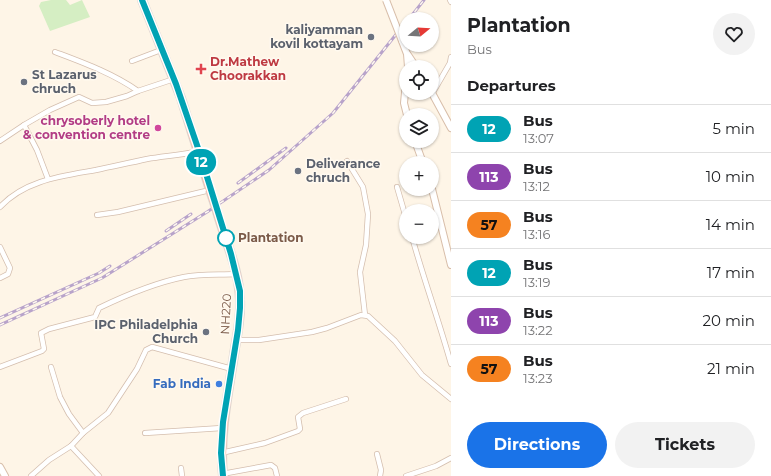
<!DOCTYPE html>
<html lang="en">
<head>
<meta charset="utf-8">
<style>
  :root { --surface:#fff; --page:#f2f2f2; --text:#202124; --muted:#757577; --line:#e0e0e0; --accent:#1a73e8 }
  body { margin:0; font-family:Montserrat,sans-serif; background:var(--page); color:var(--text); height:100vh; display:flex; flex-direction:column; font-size:15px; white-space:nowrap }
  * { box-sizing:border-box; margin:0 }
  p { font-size:13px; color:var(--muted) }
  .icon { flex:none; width:22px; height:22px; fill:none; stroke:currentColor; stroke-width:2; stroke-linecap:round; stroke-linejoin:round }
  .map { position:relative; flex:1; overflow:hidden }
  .details { display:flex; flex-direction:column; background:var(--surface); width:320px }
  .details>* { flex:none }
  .badge { padding:0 8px; border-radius:13px; font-size:14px; line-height:26px }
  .needle { width:26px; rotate:72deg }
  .controls { position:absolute; left:399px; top:12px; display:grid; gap:8px }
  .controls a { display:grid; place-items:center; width:40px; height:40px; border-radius:50%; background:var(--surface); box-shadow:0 1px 3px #0004; font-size:20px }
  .map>.badge { position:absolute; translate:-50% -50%; box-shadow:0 0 0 2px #fff }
  h2 { padding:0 16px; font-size:15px; line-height:36px }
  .round { display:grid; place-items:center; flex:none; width:42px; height:42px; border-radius:21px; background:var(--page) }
  .overview { display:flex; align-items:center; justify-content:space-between; height:68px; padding:0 16px }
  h1 { font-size:19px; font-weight:700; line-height:30px }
  .cta { display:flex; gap:8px; margin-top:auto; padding:8px 16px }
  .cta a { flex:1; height:46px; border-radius:24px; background:var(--accent); color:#fff; font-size:16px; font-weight:700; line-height:46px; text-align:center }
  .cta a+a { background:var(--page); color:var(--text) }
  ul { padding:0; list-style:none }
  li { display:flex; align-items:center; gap:12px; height:48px; padding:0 16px; border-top:1px solid var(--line) }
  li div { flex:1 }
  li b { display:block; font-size:15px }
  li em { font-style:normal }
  li .badge { min-width:44px; font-weight:700; text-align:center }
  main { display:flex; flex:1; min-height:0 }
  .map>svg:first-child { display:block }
</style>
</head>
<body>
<main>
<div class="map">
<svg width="451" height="476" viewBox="0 0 451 476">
  <rect width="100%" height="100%" fill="#fef5e7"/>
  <!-- green -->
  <polygon fill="#d5eec3" points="51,0 66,0 70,5 82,0 90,17 50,31 39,6 41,2"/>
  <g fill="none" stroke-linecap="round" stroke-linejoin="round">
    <defs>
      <g id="street">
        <polyline points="450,0 451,2"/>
        <path d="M55 52C84 63 112 73 138 91"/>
        <polyline points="132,61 161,50"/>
        <polyline points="432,94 450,63 451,57"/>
        <polyline points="24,125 50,110 79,97 92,103 106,102 127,96 138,91 174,79"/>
        <polyline points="0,141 24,125 37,150 48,179"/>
        <polyline points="347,161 363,187 368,214 366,245 360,272 365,315"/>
        <polyline points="397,187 406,218"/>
        <path d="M0 207C25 180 62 176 96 170 113 166 130 163 147 159 164 156 182 155 199 151"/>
        <polyline points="97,215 118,212 210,190"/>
        <path d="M412 237C424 280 439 321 451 364"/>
        <polyline points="0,247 10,268 8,274 0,278"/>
        <polyline points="236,340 259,340 312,332 327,328 361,315 368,316 395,341 422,375 451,399"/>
        <path d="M0 367 42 351 44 349 41 333 49 329 95 317 99 308C126 295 154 283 184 277 201 274 219 275 236 274"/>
        <polyline points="51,367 60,397 69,414 83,433"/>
        <polyline points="145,433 222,428"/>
        <polyline points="71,446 99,476"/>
        <polyline points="221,453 265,443 298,431 300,429 298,417 303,413 346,399"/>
        <polyline points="377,454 381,470 380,476"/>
        <polyline points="181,468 182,476"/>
        <polyline points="222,474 271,465 275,468 277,476"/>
        <polyline points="31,476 49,460 71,446 83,433 108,413 137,369 146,350 152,347 232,369"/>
        <polyline points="406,476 436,466 451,458"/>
      </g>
      <g id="secondary">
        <polyline points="402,41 407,54 408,67"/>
        <polyline points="408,55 416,67"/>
        <polyline points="406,82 404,103 407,115"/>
        <polyline points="432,93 451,128"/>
        <polyline points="415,141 423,163"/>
        <polyline points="432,189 451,265"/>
        <polyline points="0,467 5,476"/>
      </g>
      <g id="highway">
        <polyline points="142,0 181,98 210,190"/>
        <path d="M216 208C224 238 239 268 240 300 241 316 238 332 235 348 229 391 219 433 223 476"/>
      </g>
    </defs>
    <!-- street casing -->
    <use href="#street" stroke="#d4beae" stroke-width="6"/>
    <!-- secondary casing -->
    <use href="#secondary" stroke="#d8beaa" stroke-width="8"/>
    <!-- highway casing -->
    <use href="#highway" stroke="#ddd4cf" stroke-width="10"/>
    <!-- street -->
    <use href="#street" stroke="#fff" stroke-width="4.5"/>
    <!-- secondary -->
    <use href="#secondary" stroke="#fff" stroke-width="6"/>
    <!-- highway -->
    <use href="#highway" stroke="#fdb399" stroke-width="8"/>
    <defs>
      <g id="rail">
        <polyline points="409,19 424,0"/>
        <polyline points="238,183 286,148"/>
        <polyline points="166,231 191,214"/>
        <polyline points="0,318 99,273 110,266"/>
        <polyline points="0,325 102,278 207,212 269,170 333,113 406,22"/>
      </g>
    </defs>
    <!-- rail casing -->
    <use href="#rail" stroke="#b8a3ca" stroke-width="3"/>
    <!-- rail -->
    <use href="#rail" stroke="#fff9ef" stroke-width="1.5" stroke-dasharray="4.5" stroke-linecap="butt"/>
    <defs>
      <polyline id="secondary-bridge" points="386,0 402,41"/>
      <polyline id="highway-bridge" points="210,190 216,208"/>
    </defs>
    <!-- secondary-bridge casing -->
    <use href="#secondary-bridge" stroke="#d8beaa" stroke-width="8" stroke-linecap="butt"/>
    <!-- highway-bridge casing -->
    <use href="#highway-bridge" stroke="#ddd4cf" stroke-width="10" stroke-linecap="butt"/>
    <!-- secondary-bridge -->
    <use href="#secondary-bridge" stroke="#fff" stroke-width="6"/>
    <!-- highway-bridge -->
    <use href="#highway-bridge" stroke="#fdb399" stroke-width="8"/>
  </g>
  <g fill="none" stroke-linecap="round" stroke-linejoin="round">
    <defs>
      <polyline id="line" points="142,0 176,84 199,151 231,254 240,291 240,308 238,330 223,422 221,453 223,476"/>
    </defs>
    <!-- line casing -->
    <use href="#line" stroke="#fff" stroke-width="9"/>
    <!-- line -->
    <use href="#line" stroke="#00a3b4" stroke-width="6"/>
  </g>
  <!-- markers -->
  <g fill="#6b7280" stroke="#fff9ef" stroke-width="1.5">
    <circle cx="371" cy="37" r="4"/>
    <circle cx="24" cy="82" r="4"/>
    <circle cx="298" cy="171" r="4"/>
    <circle cx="206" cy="332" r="4"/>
  </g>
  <path fill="#e0444e" stroke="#fff9ef" stroke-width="1.5" d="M199 63h4v4h4v4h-4v4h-4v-4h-4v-4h4z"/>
  <circle fill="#d1479c" stroke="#fff9ef" stroke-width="1.5" cx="158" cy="128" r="4"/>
  <circle fill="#fff" stroke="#00a3b4" stroke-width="2" cx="226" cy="238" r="8"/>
  <circle fill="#3f7fe0" stroke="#fff9ef" stroke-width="1.5" cx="219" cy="384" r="4"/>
  <g text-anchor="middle" stroke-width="3" stroke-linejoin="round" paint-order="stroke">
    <!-- worship labels -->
    <g font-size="12" font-weight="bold" fill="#5b616d" stroke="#fff9ef" text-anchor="end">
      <text x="363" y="34">kaliyamman<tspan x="363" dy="14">kovil kottayam</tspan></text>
      <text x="32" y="79" text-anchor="start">St Lazarus<tspan x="32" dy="14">chruch</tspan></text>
      <text x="306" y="168" text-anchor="start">Deliverance<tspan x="306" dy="14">chruch</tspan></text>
      <text x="198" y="329">IPC Philadelphia<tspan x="198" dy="14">Church</tspan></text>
    </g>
    <!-- health labels -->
    <g font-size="12" font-weight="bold" fill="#be3a42" stroke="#fff9ef" text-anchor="start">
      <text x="210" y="66">Dr.Mathew<tspan x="210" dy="14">Choorakkan</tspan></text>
    </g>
    <!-- hotel labels -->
    <g font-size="12" font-weight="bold" fill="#b23c85" stroke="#fff9ef" text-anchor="end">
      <text x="150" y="125">chrysoberly hotel<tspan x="150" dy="14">&amp; convention centre</tspan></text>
    </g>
    <!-- stop labels -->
    <g font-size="12" font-weight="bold" fill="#7b5a48" stroke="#fff9ef" text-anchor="start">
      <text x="238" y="242">Plantation</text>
    </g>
    <!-- street labels -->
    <g font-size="12" fill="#7b5a48" stroke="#fff9ef">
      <text transform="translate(226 314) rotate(-87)" y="4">NH220</text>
    </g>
    <!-- shop labels -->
    <g font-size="12" font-weight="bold" fill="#366cbe" stroke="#fff9ef" text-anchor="end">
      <text x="211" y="388">Fab India</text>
    </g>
  </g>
</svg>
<div class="controls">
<a><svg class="needle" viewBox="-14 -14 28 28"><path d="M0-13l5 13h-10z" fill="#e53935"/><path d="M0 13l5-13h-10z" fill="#757577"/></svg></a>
<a><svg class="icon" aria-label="locate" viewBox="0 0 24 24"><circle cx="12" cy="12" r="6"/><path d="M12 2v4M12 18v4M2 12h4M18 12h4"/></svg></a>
<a><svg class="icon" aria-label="layers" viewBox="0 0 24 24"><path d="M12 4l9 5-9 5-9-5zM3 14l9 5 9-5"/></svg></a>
<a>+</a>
<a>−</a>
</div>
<b class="badge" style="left:201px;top:162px;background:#00a3b4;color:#fff">12</b>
</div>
<section class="details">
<div class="overview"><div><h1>Plantation</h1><p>Bus</p></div><a class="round"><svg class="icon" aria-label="heart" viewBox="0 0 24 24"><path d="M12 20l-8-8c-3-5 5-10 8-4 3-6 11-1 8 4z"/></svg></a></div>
<h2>Departures</h2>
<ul>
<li><span class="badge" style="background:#00a3b4;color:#fff">12</span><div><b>Bus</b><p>13:07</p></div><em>5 min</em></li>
<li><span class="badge" style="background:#8e44ad;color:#fff">113</span><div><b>Bus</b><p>13:12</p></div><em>10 min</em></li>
<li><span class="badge" style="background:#f58220;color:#111">57</span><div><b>Bus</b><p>13:16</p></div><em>14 min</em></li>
<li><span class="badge" style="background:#00a3b4;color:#fff">12</span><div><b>Bus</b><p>13:19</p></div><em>17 min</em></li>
<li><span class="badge" style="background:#8e44ad;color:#fff">113</span><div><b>Bus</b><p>13:22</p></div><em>20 min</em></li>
<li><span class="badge" style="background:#f58220;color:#111">57</span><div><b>Bus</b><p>13:23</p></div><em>21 min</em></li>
</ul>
<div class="cta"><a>Directions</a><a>Tickets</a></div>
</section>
</main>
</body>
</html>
